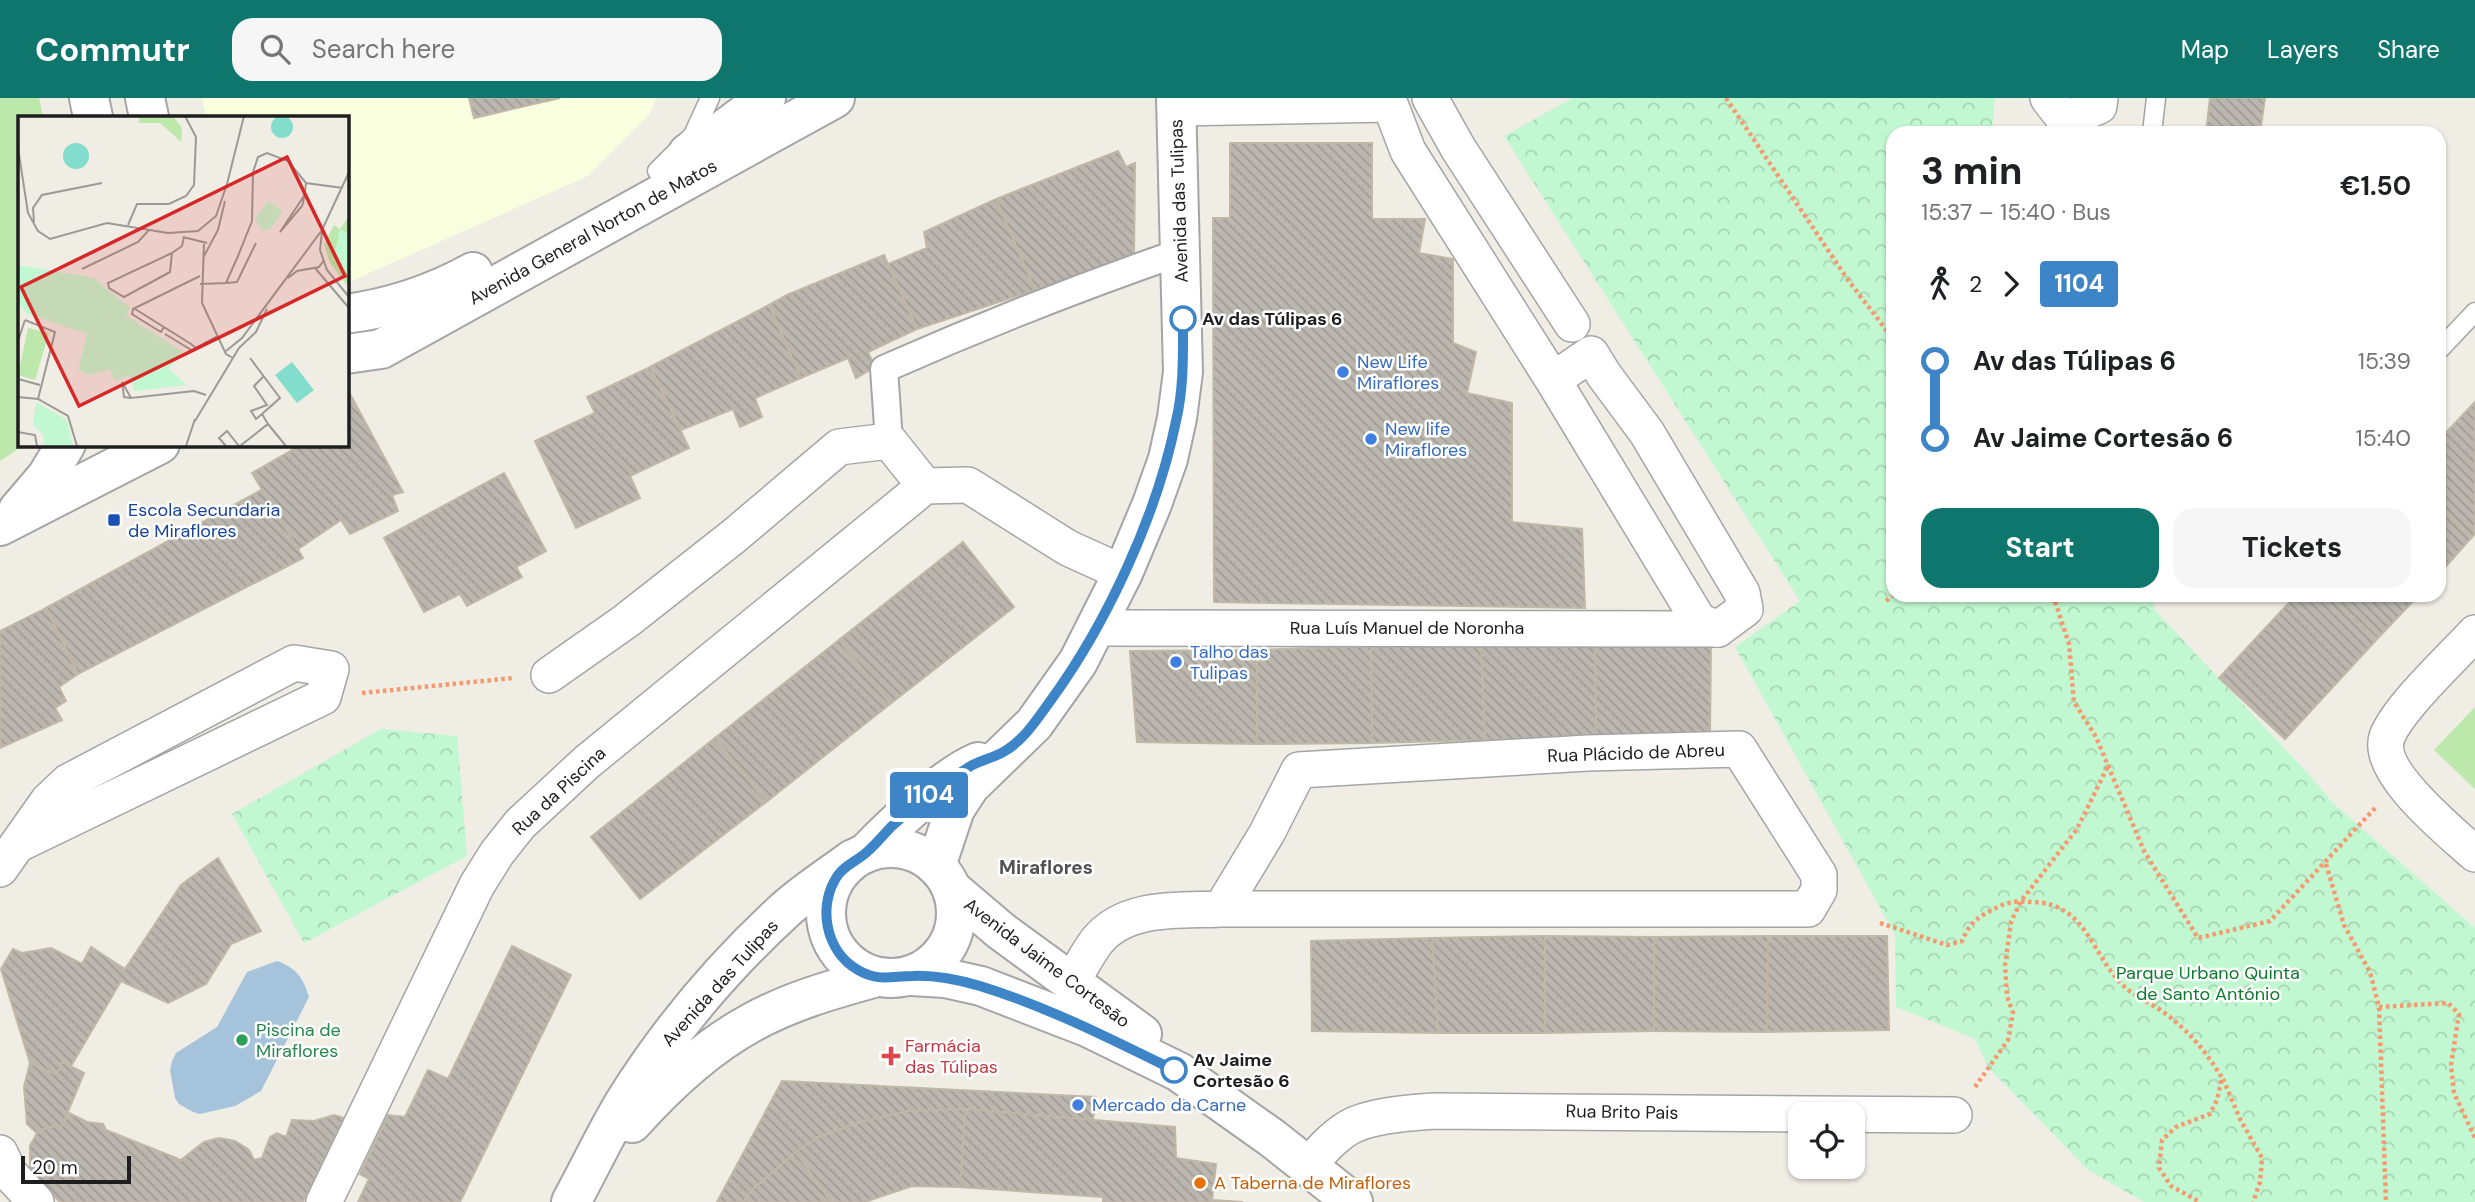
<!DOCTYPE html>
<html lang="en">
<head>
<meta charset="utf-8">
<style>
  :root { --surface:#fff; --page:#f6f6f6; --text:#202124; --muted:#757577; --accent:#0f766e }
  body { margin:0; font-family:"DM Sans",sans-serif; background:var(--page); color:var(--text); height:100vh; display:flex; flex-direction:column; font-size:26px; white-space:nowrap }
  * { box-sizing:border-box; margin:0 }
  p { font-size:23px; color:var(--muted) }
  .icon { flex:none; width:38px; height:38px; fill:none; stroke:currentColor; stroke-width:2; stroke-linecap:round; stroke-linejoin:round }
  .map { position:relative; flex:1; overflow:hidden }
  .side { position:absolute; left:1886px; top:28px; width:560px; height:476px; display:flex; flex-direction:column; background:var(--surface); border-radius:21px; box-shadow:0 2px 5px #0004 }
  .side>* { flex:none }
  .badge { padding:0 14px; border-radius:5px; font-size:24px; line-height:46px }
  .fabs { position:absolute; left:1788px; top:1004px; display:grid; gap:14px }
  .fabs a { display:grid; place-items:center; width:77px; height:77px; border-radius:14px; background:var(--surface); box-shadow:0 2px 5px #0004; font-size:35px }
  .scale { position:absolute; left:21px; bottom:18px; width:110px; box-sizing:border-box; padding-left:7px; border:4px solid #1e1e1e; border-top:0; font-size:19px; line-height:24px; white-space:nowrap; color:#1e1e1e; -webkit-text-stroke:5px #fff; paint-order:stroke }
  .map>.badge { position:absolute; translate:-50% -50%; box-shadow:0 0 0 4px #fff }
  .legs { display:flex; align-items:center; gap:10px; height:77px; padding:0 35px; font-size:23px }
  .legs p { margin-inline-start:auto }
  .summary { display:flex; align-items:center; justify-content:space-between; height:119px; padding:0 35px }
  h1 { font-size:38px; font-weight:700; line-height:52px }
  .button { display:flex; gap:14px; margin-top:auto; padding:14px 35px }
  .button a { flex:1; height:80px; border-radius:21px; background:var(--accent); color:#fff; font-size:28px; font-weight:700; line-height:80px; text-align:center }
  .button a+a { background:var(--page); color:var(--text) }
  ul { padding:0 35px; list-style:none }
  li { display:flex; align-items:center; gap:24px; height:77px; font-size:26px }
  li i { display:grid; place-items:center; width:10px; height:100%; margin:0 9px; background:currentColor }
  li i::after { content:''; width:18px; height:18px; margin:-9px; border:5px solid; border-radius:50%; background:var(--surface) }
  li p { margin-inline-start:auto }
  li:first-child i { background:linear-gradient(#0000 50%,currentColor 0) }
  li:last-child i { background:linear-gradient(currentColor 50%,#0000 0) }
  header { display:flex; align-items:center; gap:42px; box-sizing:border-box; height:98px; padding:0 35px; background:var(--accent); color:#fff }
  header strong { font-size:33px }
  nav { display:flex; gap:38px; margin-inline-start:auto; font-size:24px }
  .search { width:490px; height:63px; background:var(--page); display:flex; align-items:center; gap:18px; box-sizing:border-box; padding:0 24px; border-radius:21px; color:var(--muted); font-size:26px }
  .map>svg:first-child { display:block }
</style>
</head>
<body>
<header>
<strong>Commutr</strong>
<div class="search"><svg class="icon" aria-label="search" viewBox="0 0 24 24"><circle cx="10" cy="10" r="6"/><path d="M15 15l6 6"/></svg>Search here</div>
<nav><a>Map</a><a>Layers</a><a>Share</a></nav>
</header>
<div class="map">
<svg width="2475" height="1104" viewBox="0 0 2475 1104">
  <defs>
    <pattern id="park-crowns" width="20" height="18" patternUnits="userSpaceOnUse" patternTransform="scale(1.75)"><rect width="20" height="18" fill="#c2f8d1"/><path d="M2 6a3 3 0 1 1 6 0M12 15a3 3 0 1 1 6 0" fill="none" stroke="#a6d4b3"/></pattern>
    <pattern id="building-back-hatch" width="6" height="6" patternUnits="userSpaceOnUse" patternTransform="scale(1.75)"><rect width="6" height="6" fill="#bbb6ae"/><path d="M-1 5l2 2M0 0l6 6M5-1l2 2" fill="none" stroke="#a09c95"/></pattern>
  </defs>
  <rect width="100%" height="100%" fill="#efede4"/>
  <!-- education -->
  <polygon fill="#f8fede" points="202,0 656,0 650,16 588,78 347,185 346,19 206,19"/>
  <!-- grass -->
  <g fill="#bce8ab">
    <polygon points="0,0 39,0 43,19 19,19 19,346 21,347 18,351 0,363"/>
    <polygon points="2475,609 2475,691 2434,652"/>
  </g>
  <!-- park -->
  <g fill="url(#park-crowns)">
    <polygon points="1573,0 1995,0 1992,35 1894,35 1894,497 2154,497 2154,511 2314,682 2332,704 2475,830 2475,1104 2144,1104 2088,1072 1988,969 1975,941 1896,909 1895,837 1735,549 1800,503 1504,38"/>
    <polygon points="381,631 457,638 467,758 304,845 232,716"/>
  </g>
  <!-- water -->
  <path fill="#a5c4dc" d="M277 863C296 870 303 879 309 899L261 993 235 1008 200 1016 193 1014 179 1006 175 1000 170 972 172 963 176 955 217 929 247 874Z"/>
  <!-- building -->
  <g fill="url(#building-back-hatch)" stroke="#c0b7a7" stroke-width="2">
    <polygon points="469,0 560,0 474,20"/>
    <polygon points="2210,0 2265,0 2260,35 2206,35"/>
    <polygon points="1230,45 1372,45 1372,121 1425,121 1419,155 1453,161 1453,245 1476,254 1467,295 1512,305 1512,424 1582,431 1585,510 1214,504 1213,120 1230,120"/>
    <polygon points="1118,53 1126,69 1135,65 1134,159 1035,192 996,101"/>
    <polygon points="996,101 1035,192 917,231 888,166 927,150 924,134"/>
    <polygon points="884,157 917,231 868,254 875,269 856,280 848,260 801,280 769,207 787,197"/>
    <polygon points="769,207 801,280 755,300 762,319 740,329 733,311 681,332 650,269"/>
    <polygon points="650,269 689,350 630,378 640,400 576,430 535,343 595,315 587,299"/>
    <polygon points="350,296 403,394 392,397 398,413 350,436 341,422 298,451 252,375 292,352 290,346 346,346 346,300"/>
    <polygon points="2475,304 2475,436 2471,440 2440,411 2440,341"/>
    <polygon points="504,375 546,453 516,469 522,479 467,508 460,496 424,514 384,440"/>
    <polygon points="263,391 303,460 78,576 46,510"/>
    <polygon points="2440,411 2471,440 2440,475"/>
    <polygon points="963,444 1014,509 890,606 839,542"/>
    <polygon points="2296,497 2329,497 2377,541 2285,641 2219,580"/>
    <polygon points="2329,497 2419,497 2377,541"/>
    <polygon points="46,510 78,576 59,589 66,603 55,610 62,622 0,650 0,533"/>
    <polygon points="839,542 890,606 766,704 715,640"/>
    <polygon points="1711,544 1710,635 1596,638 1595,545"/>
    <polygon points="1595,545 1596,638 1485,642 1481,546"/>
    <polygon points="1481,546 1485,642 1372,645 1371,548"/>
    <polygon points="1371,548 1372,645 1257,646 1257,552"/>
    <polygon points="1257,552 1257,646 1137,644 1130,553"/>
    <polygon points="715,640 766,704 640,801 591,739"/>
    <polygon points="218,760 261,833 231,846 206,886 168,905 121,883 71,968 62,964 57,977 30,965 1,871 13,851 22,855 51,850 82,866 91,849 125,871 181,787"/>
    <polygon points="1545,838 1545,935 1438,935 1432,840"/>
    <polygon points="1545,838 1654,839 1654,933 1545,935"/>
    <polygon points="1768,838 1887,838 1889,932 1767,934"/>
    <polygon points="1768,838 1767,934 1654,933 1654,839"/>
    <polygon points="1432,840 1438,935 1312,933 1311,843"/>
    <polygon points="512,848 571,877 460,1104 358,1104 369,1081 360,1076 388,1017 405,1019 428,972 448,981"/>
    <polygon points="62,964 84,975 62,1028 48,1029 37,1035 27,1026 24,989 30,965 57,977"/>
    <polygon points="782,983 1096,999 1093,1022 965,1011 908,1013 863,1023 816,1040 752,1092 744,1104 717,1104"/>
    <polygon points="965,1011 1175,1029 1176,1060 1216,1066 1212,1102 1243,1104 1103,1104 1103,1099 960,1089"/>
    <polygon points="965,1011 960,1089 912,1088 865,1104 831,1104 796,1054 816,1040 863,1023 908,1013"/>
    <polygon points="69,1015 87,1024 103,1026 106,1032 181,1062 204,1044 219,1040 235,1043 249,1052 254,1062 262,1060 270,1039 277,1035 286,1039 292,1022 314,1023 334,1017 344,1020 303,1104 60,1104 41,1085 30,1069 30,1048 37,1035 48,1029 62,1028"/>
    <polygon points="796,1054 831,1104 743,1104 752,1092"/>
  </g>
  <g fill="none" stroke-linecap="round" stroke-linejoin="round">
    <defs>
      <g id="service">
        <polyline points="2152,35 2156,0"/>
        <polyline points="657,73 693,37 710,0"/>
        <polyline points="2440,251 2475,214"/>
      </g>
      <path id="pedestrian" d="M889 343 884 271C981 228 1080 189 1181 154"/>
      <g id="minor">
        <polyline points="1430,0 1458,50 1572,226"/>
        <polyline points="2048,0 2065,22 2099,8 2100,0"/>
        <polyline points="1176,10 1390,6 1408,53 1553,282 1699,523 1718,531 1745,511 1742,495 1647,335 1604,277 1591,256 1553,282"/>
        <polyline points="1095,530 1718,531"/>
        <path d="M2475 535C2452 560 2398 610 2387 639 2375 674 2452 735 2475 756"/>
        <polyline points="549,577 626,523 734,438 839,349 889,343 925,388"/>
        <polyline points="0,771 48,703 68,684 294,565 331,571 323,599 17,747"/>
        <path d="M1071 885C1080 871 1087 856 1097 843 1126 807 1180 813 1221 811L1267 735 1299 672 1588 655 1739 651 1819 777V792L1808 811H1221"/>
        <polyline points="0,1055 9,1075 36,1104"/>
        <path d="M1308 1068C1320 1054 1332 1040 1348 1030 1370 1017 1409 1015 1434 1013L1954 1017"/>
        <polyline points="324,1104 477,787 497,755 520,726 587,664 925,388 968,387 1068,450 1123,475"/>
      </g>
      <g id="tertiary">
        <polyline points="89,0 93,19"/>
        <polyline points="145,0 149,19"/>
        <polyline points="688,55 711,41 766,0"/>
        <path d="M346 216C391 210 433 196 473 174"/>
        <polyline points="346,256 381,251 835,0"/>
        <polyline points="18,412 47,378 66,346"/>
        <polyline points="0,428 160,346"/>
        <circle cx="891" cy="815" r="65"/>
        <path d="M866 755C893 727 943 679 978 664"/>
        <polyline points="936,768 955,711 970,688 1034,626 1078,564 1123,475 1152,406 1168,361 1177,320 1183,274 1176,0"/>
        <polyline points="954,793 1001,833 1142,936"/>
        <polyline points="911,878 945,880 981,888 1087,929 1179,974 1272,1040 1353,1104"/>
        <path d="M632 1025C667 986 705 950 751 925 790 903 834 891 877 879"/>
        <path d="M571 1104C589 1071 605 1037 624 1005 668 934 723 869 785 812 806 793 830 778 853 761"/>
      </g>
    </defs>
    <!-- service casing -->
    <use href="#service" stroke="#a5a5a5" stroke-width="21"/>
    <!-- pedestrian casing -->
    <use href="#pedestrian" stroke="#a5a5a5" stroke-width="30"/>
    <!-- minor casing -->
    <use href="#minor" stroke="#a5a5a5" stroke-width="38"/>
    <!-- tertiary casing -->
    <use href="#tertiary" stroke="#a5a5a5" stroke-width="42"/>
    <!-- path -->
    <g stroke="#f7986d" stroke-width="4.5" stroke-dasharray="3.5 3.5" stroke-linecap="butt">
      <polyline points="1726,0 1848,182 1894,242"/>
      <polyline points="2053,497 2069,546 2074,604 2096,639 2144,753 2198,840 2270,823 2377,708"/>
      <polyline points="1886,503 1894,497"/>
      <polyline points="362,595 513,580"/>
      <polyline points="2326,766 2344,827 2370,874 2379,909 2386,1104"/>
      <path d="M1880 825 1947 847 1962 843C1971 822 1980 818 2000 808 2010 803 2021 803 2032 804 2088 805 2091 859 2126 890 2136 899 2150 905 2162 913 2188 932 2206 953 2222 980L2217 1002 2210 1016 2176 1029 2162 1042 2159 1070 2171 1088 2200 1104"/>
      <polyline points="2379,909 2448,905 2459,916 2451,967 2454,995 2475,1040"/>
      <polyline points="2223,981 2240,1021 2262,1060 2260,1084 2253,1104"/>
      <polyline points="1975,989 2008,942 2013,915 2007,898 2005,867 2011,824 2021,803 2077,731 2108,668"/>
    </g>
    <!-- service -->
    <use href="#service" stroke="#fff" stroke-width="18"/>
    <!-- pedestrian -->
    <use href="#pedestrian" stroke="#fff" stroke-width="26"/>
    <!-- minor -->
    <use href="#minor" stroke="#fff" stroke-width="35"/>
    <!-- tertiary -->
    <use href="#tertiary" stroke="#fff" stroke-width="38"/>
  </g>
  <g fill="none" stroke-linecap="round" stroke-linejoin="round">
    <defs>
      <path id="line-1" d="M1174 972C1111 941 1048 909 980 888 959 882 935 877 913 878 892 878 878 884 858 872 825 853 817 807 838 777 846 766 859 762 868 753 877 745 884 736 892 728 916 707 942 686 969 669 980 662 994 660 1005 653 1024 642 1038 620 1051 602 1107 525 1157 417 1176 323 1184 290 1183 255 1183 221"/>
    </defs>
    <!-- line-1 casing -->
    <use href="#line-1" stroke="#fff" stroke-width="16"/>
    <!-- line-1 -->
    <use href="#line-1" stroke="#3d85c6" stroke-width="10"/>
  </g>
  <!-- markers -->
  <g fill="#fff" stroke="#3d85c6" stroke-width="3.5">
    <circle cx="1183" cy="221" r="12"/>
    <circle cx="1174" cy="972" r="12"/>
  </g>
  <g fill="#3f7fe0" stroke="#fff" stroke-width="2.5">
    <circle cx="1343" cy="274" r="7"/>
    <circle cx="1371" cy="341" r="7"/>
    <circle cx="1176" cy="564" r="7"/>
    <circle cx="1078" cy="1007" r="7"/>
  </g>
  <rect fill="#1a4fb4" stroke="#fff" stroke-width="2.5" x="107" y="415" width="14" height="14" rx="3.5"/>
  <circle fill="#2e9e5b" stroke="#fff" stroke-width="2.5" cx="242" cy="942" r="7"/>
  <path fill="#e0444e" stroke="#fff" stroke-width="2.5" d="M887.5 947.5h7v7h7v7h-7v7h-7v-7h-7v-7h7z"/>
  <circle fill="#e8710a" stroke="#fff" stroke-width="2.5" cx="1200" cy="1085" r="7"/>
  <g text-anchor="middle" stroke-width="5" stroke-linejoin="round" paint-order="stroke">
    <!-- street labels -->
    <g font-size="18" fill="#1e1e1e" stroke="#fff">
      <text transform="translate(1179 103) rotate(-92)" y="6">Avenida das Tulipas</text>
      <text transform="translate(593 134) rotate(-29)" y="6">Avenida General Norton de Matos</text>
      <text x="1407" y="536">Rua Luís Manuel de Noronha</text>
      <text transform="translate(1636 655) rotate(-2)" y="6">Rua Plácido de Abreu</text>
      <text transform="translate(559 693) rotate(-43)" y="6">Rua da Piscina</text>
      <text transform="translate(1047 865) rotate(37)" y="6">Avenida Jaime Cortesão</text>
      <text transform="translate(720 885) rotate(-48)" y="6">Avenida das Tulipas</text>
      <text transform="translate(1622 1014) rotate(1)" y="6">Rua Brito Pais</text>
    </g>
    <!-- stop labels -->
    <g font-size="18" font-weight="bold" fill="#1e1e1e" stroke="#fff" text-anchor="start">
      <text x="1202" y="227">Av das Túlipas 6</text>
      <text x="1193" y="968">Av Jaime<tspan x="1193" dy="21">Cortesão 6</tspan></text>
    </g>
    <!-- shop labels -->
    <g font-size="18" fill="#366cbe" stroke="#fff" text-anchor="start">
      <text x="1357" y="270">New Life<tspan x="1357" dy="21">Miraflores</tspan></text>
      <text x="1385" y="337">New life<tspan x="1385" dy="21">Miraflores</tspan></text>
      <text x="1190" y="560">Talho das<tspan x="1190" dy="21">Tulipas</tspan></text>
      <text x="1092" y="1013">Mercado da Carne</text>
    </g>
    <!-- transit labels -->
    <g font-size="18" fill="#164399" stroke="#fff" text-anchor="start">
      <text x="128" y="418">Escola Secundaria<tspan x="128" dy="21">de Miraflores</tspan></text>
    </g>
    <!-- park labels -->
    <g font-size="18" fill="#0d7b2d" stroke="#fff">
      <text x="2208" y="881">Parque Urbano Quinta<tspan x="2208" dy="21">de Santo António</tspan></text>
    </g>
    <!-- leisure labels -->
    <g font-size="18" fill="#27864d" stroke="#fff" text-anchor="start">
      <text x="256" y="938">Piscina de<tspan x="256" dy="21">Miraflores</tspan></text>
    </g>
    <!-- health labels -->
    <g font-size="18" fill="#be3a42" stroke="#fff" text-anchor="start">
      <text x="905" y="954">Farmácia<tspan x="905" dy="21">das Túlipas</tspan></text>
    </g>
    <!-- food labels -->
    <g font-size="18" fill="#c56008" stroke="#fff" text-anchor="start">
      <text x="1214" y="1091">A Taberna de Miraflores</text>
    </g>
    <!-- neighbourhood labels -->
    <g font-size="19" font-weight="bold" fill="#515151" stroke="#fff">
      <text x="1046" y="776">Miraflores</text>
    </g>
  </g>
  <!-- overview -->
  <g transform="translate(18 18)">
    <rect width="331" height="331" fill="#efede4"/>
    <path d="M121 0H155L164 12 163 26 142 7H121ZM331 100V172L312 147 306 128 316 109 322 113ZM10 212 31 217 17 264 0 259Z" fill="#bce8ab"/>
    <path d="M250 85 265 95 253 112 245 115 237 103ZM322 113 331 119V161L317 136ZM0 149 76 162 112 192 108 200 164 235 151 253 169 269 117 275 111 259 97 265 92 253 71 259 60 254 69 218 8 197 0 186ZM18 286 49 304 55 330H26V320L15 308Z" fill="#c2f8d1"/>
    <path d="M253 11a11 11 0 1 1 22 0a11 11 0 1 1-22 0ZM45 40a13 13 0 1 1 26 0a13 13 0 1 1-26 0ZM274 246 296 274 279 287 257 259Z" fill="#83ddcd"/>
    <path fill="none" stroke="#9b9a95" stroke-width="2" d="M0 32 10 97 20 115 32 123 89 107 150 117 180 115 198 100 208 71M208 72 226 0M286 80 262 116 284 90 285 87 287 75 288 67M16 106 15 92 24 79 84 67M110 109 119 88H151L168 80 176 69 178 21 167 0M304 116 302 134 309 154 331 181M165 121 189 127M186 126 184 187 208 238 215 242M154 137 90 167 91 172 106 181 152 156 154 137 164 130 166 121M185 142 200 114 207 85M297 152 331 192M64 153 120 126 131 114M270 162 279 155 301 151 306 144M208 167 219 166 238 127M182 168 208 167 220 140 234 105 235 56 240 41 249 37 270 45 288 67 325 72M115 193 182 160M7 204 37 216 20 283M146 211 143 216 133 210 114 198 115 193H117L173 228 178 232 200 220M147 218 175 235 178 232M0 225 7 204M221 232 238 216 249 193M208 235 224 222 304 114 331 56M232 242 262 282 244 298 250 308M0 263 22 269M0 281 20 283 50 300 59 330M113 282 106 281 104 266 113 282 176 275 188 279M244 298 238 303 233 295 249 289 236 270 246 260M177 305 221 232M0 316 17 319 19 330M168 330 177 303M208 330 201 322 209 315 221 330M222 330 250 308 268 330"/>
    <path fill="#d62828" fill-opacity="0.15" stroke="#d62828" stroke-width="3.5" d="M269 41 327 160 61 290 3 171Z"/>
    <rect width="331" height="331" fill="none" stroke="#1e1e1e" stroke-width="3.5"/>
  </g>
</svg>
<div class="fabs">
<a><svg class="icon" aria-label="locate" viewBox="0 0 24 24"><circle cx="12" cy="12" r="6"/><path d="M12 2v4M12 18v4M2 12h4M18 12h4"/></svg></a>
</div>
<div class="scale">20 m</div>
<b class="badge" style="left:929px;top:697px;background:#3d85c6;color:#fff">1104</b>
<section class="side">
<div class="summary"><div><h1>3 min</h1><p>15:37 – 15:40 · Bus</p></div><b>€1.50</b></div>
<div class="legs"><svg class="icon" aria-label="walk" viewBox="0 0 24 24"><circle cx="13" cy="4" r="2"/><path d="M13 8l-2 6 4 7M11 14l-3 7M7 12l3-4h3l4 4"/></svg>2<svg class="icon" aria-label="forward" viewBox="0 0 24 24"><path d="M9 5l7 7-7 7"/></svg><b class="badge" style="background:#3d85c6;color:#fff">1104</b></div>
<ul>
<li><i style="color:#3d85c6"></i><b>Av das Túlipas 6</b><p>15:39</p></li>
<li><i style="color:#3d85c6"></i><b>Av Jaime Cortesão 6</b><p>15:40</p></li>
</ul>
<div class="button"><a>Start</a><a>Tickets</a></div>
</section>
</div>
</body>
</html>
